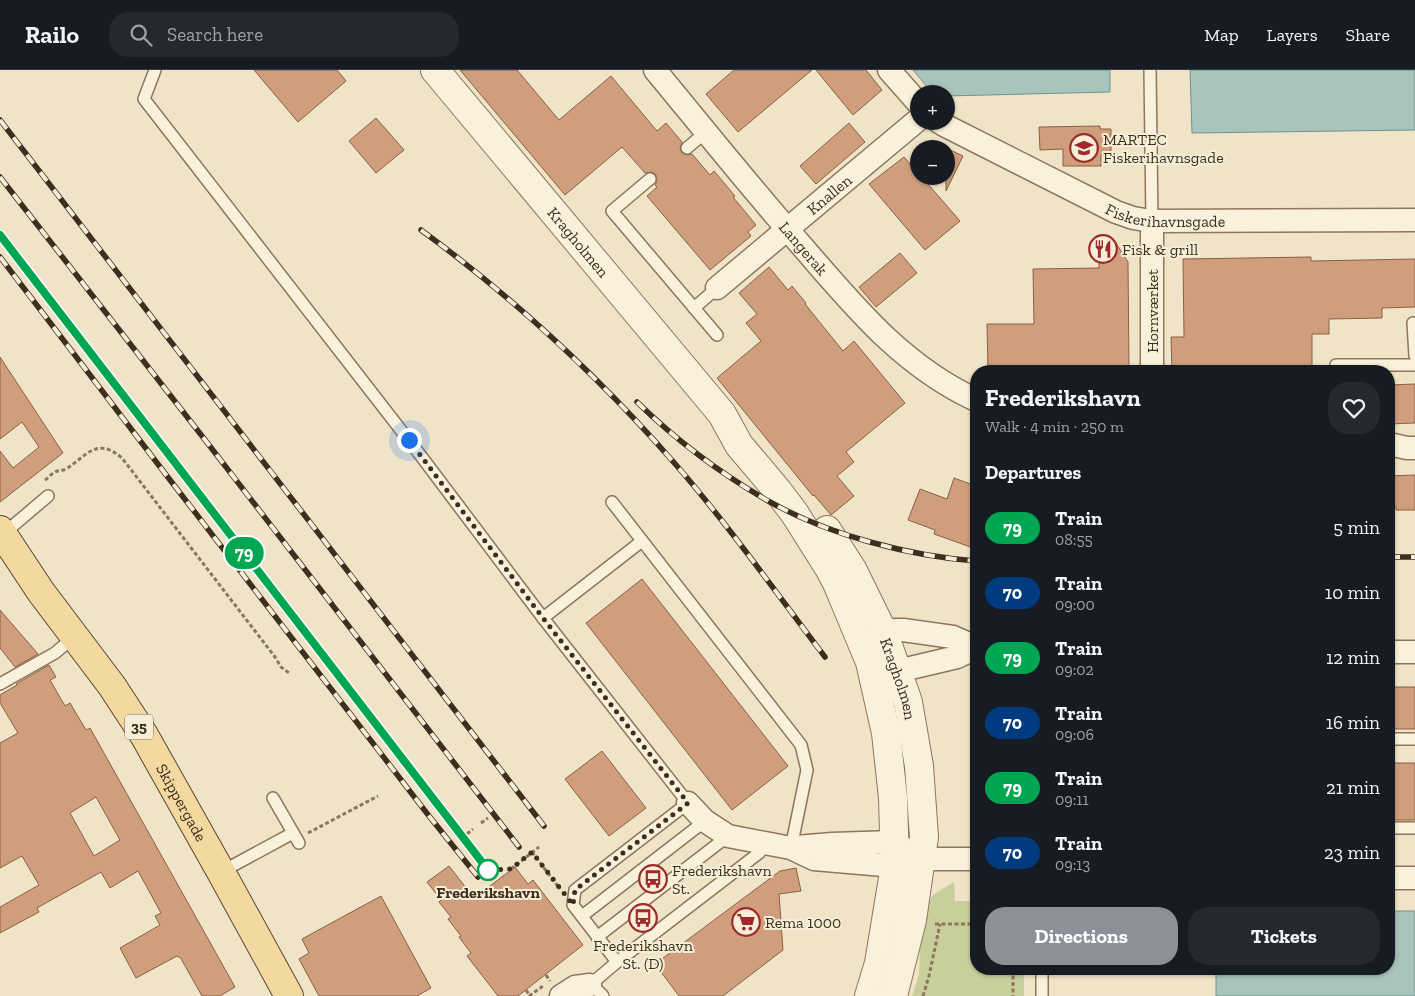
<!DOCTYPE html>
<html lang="en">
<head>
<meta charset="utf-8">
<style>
  :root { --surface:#171b24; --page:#242831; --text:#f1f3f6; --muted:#9ea1a6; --line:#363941; --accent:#8c9099 }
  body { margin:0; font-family:"Zilla Slab",serif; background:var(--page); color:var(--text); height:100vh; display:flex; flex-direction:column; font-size:19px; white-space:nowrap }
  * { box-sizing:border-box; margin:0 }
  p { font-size:16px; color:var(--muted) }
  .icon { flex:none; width:28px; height:28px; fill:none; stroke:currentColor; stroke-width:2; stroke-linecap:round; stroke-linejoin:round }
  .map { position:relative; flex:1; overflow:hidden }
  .sheet { position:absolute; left:970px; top:295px; width:425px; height:610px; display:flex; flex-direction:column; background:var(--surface); border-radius:20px; box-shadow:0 1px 4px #0004 }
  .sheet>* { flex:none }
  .badge { padding:0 10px; border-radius:16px; font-size:18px; line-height:32px }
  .controls { position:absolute; left:910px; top:15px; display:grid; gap:10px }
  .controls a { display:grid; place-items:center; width:45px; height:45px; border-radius:50%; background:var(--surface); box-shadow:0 1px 4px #0004; font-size:25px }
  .you { position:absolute; width:25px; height:25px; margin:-12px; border:4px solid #fff; border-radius:50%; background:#1a73e8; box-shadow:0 0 0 8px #1a73e833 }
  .map>.badge { position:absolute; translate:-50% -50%; box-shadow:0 0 0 2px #fff }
  h2 { padding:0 15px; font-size:19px; line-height:45px }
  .round { display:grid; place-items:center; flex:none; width:52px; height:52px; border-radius:20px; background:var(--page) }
  .summary { display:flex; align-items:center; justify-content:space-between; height:85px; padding:0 15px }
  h1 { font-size:24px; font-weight:800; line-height:38px }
  .action { display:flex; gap:10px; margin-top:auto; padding:10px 15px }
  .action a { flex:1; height:58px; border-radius:20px; background:var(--accent); color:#fff; font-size:20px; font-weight:800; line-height:58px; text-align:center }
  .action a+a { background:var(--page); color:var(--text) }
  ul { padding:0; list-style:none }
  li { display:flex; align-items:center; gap:15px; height:65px; padding:0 15px }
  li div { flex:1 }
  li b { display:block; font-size:19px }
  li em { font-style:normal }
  li .badge { min-width:55px; font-weight:700; text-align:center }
  header { display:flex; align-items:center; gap:30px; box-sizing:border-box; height:70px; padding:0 25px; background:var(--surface); border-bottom:1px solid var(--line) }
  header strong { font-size:24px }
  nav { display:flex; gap:28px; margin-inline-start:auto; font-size:18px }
  .search { width:350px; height:45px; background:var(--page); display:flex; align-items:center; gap:12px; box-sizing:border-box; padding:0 18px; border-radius:20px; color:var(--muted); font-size:19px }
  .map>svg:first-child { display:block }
</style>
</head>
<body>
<header>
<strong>Railo</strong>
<div class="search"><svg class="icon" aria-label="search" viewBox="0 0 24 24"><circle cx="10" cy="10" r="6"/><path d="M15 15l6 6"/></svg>Search here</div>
<nav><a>Map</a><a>Layers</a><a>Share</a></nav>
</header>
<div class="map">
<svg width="1415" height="926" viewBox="0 0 1415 926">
  <rect width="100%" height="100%" fill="#f0e4c8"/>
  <!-- green -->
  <polygon fill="#c9cf9b" points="954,812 955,831 976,831 976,899 1024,899 1024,926 912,926 919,904 920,876 926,838 933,825"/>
  <!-- water -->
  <g fill="#a9c4bc" stroke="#6f938a">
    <polygon points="913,0 1110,0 1110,22 946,26 946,24 933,24"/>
    <polygon points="1190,0 1415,0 1415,60 1192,63"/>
    <polygon points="1389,841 1415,841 1415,926 1216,926 1216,899 1389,899"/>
  </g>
  <!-- building -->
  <g fill="#cf9f7d" stroke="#8d5f41" fill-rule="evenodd">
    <polygon points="254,0 337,0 346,11 298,52"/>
    <polygon points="460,0 517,0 559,50 611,6 657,61 666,53 682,72 680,79 682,83 688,85 692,84 710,105 714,101 735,126 733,127 756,155 748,162 751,166 710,200 647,126 657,117 655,115 657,111 656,105 652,102 645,103 622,77 565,125"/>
    <polygon points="734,0 812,0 738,62 706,24"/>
    <polygon points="816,0 866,0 882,20 853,45"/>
    <polygon points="376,48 404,80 376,103 349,71"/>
    <polygon points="849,53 865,72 816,114 800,96"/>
    <polygon points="1100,56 1100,59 1111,59 1111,85 1101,85 1101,96 1063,96 1063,79 1040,80 1039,57"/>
    <polygon points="946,78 963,86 946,121"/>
    <polygon points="904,87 919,104 919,106 921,106 960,151 925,180 869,114"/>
    <polygon points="1116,173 1128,192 1129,301 988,301 987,254 1034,254 1033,199 1099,198 1099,174"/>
    <polygon points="900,183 917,203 876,237 859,217"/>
    <polygon points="1311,187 1311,191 1415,189 1415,237 1382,238 1382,248 1329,249 1329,264 1312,264 1312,301 1172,301 1171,267 1184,267 1183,189"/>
    <polygon points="769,197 788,220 792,216 806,233 805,234 843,281 854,271 905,333 846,382 854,392 837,406 854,426 831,445 814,425 813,426 717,308 761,271 746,253 757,244 739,223"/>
    <polygon points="0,287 63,383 0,432 0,381 13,398 39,377 22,352 0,369"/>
    <polygon points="1415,314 1415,353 1389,354 1389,315"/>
    <polygon points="1415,405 1415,440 1396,440 1396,437 1389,437 1389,406"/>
    <polygon points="954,408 976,416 976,479 934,464 935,460 908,450 920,419 947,429"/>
    <polygon points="642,509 788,696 732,740 586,553"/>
    <polygon points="0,540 38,584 15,597 0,578"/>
    <path d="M49 595 56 607 50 610 65 636 70 633 86 660 90 658 235 917 220 926H202L180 887H178L177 886 136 908 120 878 160 855 155 846 161 843 138 801 110 818 101 802 37 838 39 842 0 863V837L39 815 22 786 0 798V673L18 663 0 633V625L17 615 16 614ZM96 727 120 770 94 786 70 743Z"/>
    <polygon points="1393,617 1415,617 1415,659 1394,659"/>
    <polygon points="602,681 646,738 609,766 565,709"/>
    <polygon points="1393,693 1415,693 1415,750 1394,750"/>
    <polygon points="449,796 474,828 515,797 528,814 533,810 583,875 518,926 498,926 467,886 471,883 459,867 461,866 448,849 451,847 439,832 441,830 427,812"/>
    <polygon points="796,798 801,821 779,824 783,880 723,926 679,926 655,894 780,801"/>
    <polygon points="381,826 431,918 417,926 319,926 299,889 309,883 302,869"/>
  </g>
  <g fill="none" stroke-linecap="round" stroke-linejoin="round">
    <defs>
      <g id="service">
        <polyline points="155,0 144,29 421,386 543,548 688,733 575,820 573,835 617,892"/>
        <polyline points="1150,0 1152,151"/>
        <polyline points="687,78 706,62"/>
        <polyline points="650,109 612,141 717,265"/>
        <polyline points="694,238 717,218"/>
        <polyline points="1413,253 1415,286"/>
        <polyline points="1336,301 1336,295 1415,295"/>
        <polyline points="612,432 801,675 807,700 791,778"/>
        <polyline points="2,465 48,426"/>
        <polyline points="543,548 642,471"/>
        <polyline points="0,614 55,583 75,566"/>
        <polyline points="1389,669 1415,669"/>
        <polyline points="273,728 299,773"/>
        <polyline points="1389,758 1415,758"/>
        <polyline points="221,802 293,763"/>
        <polyline points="582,846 705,751"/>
        <polyline points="597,867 728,766"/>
        <polyline points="1042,899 1042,926"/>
        <polyline points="603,926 596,919 590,915 617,892 759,783 767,773"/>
      </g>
      <g id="minor">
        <path id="s1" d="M655 0C703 58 751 118 801 175 854 236 901 295 976 330"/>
        <polyline points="889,0 919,34"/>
        <path id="s2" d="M938 51 944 55 1116 142 1133 148 1152 151 1415 150"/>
        <polyline points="1152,151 1152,301"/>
        <path id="s3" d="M717 218 919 49"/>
        <polyline points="1389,374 1407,378 1415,378"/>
        <polyline points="976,577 953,567 903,560 895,560 884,564 870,592 898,601 957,587 976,578"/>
        <polyline points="1389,582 1415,582"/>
        <polyline points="688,733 705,751 728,766 791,778 814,789 895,796 921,789 976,789"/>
        <polyline points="797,777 832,774 893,772 907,780"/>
        <polyline points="1389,808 1415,808"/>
        <polyline points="561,926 575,917 590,915"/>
      </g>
      <g id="tertiary">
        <path id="s4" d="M435 0 722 344 739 375 777 420 795 444 829 498 837 513 870 592 886 663 893 728 895 796 879 893 869 926"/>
        <path id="s5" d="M827 460 852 499 884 564 908 632 919 696 924 767 912 850 893 926"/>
      </g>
      <g id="primary">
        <path id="s6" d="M0 460 41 522 112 616 144 665 221 802 289 926"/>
      </g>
    </defs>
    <!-- service casing -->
    <use href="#service" stroke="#8d765c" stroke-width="14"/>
    <!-- minor casing -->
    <use href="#minor" stroke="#8d765c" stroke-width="25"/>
    <!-- tertiary casing -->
    <use href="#tertiary" stroke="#8d765c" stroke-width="30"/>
    <!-- primary casing -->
    <use href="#primary" stroke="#5b4430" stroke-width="30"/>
    <!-- path -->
    <g stroke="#8d765c" stroke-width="3" stroke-dasharray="4 2.5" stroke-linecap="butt">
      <path d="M45 410C48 408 51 404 55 402 58 400 62 401 66 399 87 386 96 366 122 388L275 587 281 597 289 603"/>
      <polyline points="481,753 488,748"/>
      <polyline points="308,763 378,726"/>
      <polyline points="467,764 473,759"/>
      <polyline points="532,782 560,819"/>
      <polyline points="511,799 539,777"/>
      <polyline points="935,854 976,854"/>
      <polyline points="1013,899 1013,926"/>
      <polyline points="546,905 550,911"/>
      <polyline points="526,920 530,926"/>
      <polyline points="529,926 543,916"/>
      <polyline points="923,926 929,906 940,854"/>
    </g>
    <!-- service -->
    <use href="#service" stroke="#faf1dc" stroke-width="11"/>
    <!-- minor -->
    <use href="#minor" stroke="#faf1dc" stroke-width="22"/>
    <!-- tertiary -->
    <use href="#tertiary" stroke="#faf1dc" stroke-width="28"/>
    <!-- primary -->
    <use href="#primary" stroke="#f3d9a0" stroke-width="28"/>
    <defs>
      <g id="rail">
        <polyline points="0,50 544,756"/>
        <polyline points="0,107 209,375 519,777"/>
        <path d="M421 160C514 228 601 309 677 396 729 456 777 524 825 587"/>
        <polyline points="0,165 488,799"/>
        <polyline points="0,187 167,406 429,746 478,807"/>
        <path d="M637 332C677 371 721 404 770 432 829 465 909 486 976 491"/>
        <polyline points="1389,487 1415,487"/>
      </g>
    </defs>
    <!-- rail casing -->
    <use href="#rail" stroke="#3d2e20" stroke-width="5.5"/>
    <!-- rail -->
    <use href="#rail" stroke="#f7eed8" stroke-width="4" stroke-dasharray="11" stroke-linecap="butt"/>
  </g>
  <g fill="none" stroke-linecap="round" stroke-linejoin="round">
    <defs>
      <polyline id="line" points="0,165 488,800"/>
    </defs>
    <!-- line casing -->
    <use href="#line" stroke="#fff" stroke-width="11"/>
    <!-- line -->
    <use href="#line" stroke="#00a651" stroke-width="8"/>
    <!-- walk -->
    <polyline stroke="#3d2e20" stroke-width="5" stroke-dasharray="0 9" points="409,370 543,548 688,733 575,820 573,835 532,782 511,799 488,800"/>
  </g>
  <!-- icons -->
  <defs>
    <symbol id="university-ring" viewBox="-11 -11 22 22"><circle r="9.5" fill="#f7eed8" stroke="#9e2a2b" stroke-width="1.5"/><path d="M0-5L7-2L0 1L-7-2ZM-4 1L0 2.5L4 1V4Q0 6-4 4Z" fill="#9e2a2b"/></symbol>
    <symbol id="restaurant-ring" viewBox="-11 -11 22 22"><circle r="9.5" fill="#f7eed8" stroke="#9e2a2b" stroke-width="1.5"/><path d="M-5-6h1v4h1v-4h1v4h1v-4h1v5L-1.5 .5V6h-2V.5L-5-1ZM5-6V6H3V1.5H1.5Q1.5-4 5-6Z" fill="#9e2a2b"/></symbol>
    <symbol id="bus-ring" viewBox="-11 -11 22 22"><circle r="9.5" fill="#f7eed8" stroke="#9e2a2b" stroke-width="1.5"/><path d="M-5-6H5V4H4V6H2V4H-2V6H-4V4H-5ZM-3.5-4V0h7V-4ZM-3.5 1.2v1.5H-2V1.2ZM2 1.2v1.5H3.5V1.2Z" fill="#9e2a2b"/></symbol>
    <symbol id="supermarket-ring" viewBox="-11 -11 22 22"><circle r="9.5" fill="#f7eed8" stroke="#9e2a2b" stroke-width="1.5"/><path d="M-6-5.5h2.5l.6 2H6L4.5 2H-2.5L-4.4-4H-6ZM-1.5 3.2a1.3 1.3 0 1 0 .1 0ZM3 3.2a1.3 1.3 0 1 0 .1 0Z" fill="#9e2a2b"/></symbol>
  </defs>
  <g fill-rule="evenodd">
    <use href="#university-ring" x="1068" y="62" width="32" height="32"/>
    <use href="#restaurant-ring" x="1087" y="163" width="32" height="32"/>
    <use href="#bus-ring" x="637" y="793" width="32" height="32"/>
    <use href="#bus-ring" x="627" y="832" width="32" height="32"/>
    <use href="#supermarket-ring" x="730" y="836" width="32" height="32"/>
  </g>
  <!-- markers -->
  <circle fill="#fff" stroke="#00a651" stroke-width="2.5" cx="488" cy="800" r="10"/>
  <g text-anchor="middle" stroke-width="4" stroke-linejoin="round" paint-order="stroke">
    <!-- shield labels -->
    <rect fill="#f7eed8" stroke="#756857" stroke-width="1" x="125" y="644.5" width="28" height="25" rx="4"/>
    <g font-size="15" font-weight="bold" fill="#3d2e20">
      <text x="139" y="662">35</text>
    </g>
    <!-- poi labels -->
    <g font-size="16" fill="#3d2e20" stroke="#f7eed8" text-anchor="start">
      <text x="1103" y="75">MARTEC<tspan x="1103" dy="18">Fiskerihavnsgade</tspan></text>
      <text x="1122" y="185">Fisk &amp; grill</text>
      <text x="672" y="806">Frederikshavn<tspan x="672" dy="18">St.</tspan></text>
      <text x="765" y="858">Rema 1000</text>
      <text x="643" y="881" text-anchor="middle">Frederikshavn<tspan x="643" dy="18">St. (D)</tspan></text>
    </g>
    <!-- street labels -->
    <g font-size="16" fill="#3d2e20" stroke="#f7eed8">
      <text dy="6" stroke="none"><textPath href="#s3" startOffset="146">Knallen</textPath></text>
      <text dy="6" stroke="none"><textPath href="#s2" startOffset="250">Fiskerihavnsgade</textPath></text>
      <text dy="6" stroke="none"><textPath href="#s4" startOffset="224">Kragholmen</textPath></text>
      <text dy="6" stroke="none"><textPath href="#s1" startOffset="232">Langerak</textPath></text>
      <text transform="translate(1152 241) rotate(-90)" y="6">Hornværket</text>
      <text dy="6" stroke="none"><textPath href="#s5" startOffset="166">Kragholmen</textPath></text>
      <text dy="6" stroke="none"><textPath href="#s6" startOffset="328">Skippergade</textPath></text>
    </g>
    <!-- stop labels -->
    <g font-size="16" font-weight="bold" fill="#3d2e20" stroke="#f7eed8">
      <text x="488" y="828">Frederikshavn</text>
    </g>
  </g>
</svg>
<div class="controls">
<a>+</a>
<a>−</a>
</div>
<div class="you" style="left:409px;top:370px"></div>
<b class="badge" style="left:244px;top:483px;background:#00a651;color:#fff">79</b>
<section class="sheet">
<div class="summary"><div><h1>Frederikshavn</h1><p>Walk · 4 min · 250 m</p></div><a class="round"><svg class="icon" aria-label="heart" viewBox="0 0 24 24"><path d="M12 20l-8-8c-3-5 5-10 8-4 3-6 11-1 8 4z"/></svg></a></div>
<h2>Departures</h2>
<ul>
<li><span class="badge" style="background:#00a651;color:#fff">79</span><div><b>Train</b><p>08:55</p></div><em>5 min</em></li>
<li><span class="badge" style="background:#003b80;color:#fff">70</span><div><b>Train</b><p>09:00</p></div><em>10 min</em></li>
<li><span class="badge" style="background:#00a651;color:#fff">79</span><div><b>Train</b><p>09:02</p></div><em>12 min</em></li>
<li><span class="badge" style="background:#003b80;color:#fff">70</span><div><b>Train</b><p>09:06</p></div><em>16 min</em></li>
<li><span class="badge" style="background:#00a651;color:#fff">79</span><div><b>Train</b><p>09:11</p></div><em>21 min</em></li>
<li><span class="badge" style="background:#003b80;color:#fff">70</span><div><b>Train</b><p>09:13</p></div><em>23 min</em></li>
</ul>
<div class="action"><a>Directions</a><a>Tickets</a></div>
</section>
</div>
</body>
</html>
